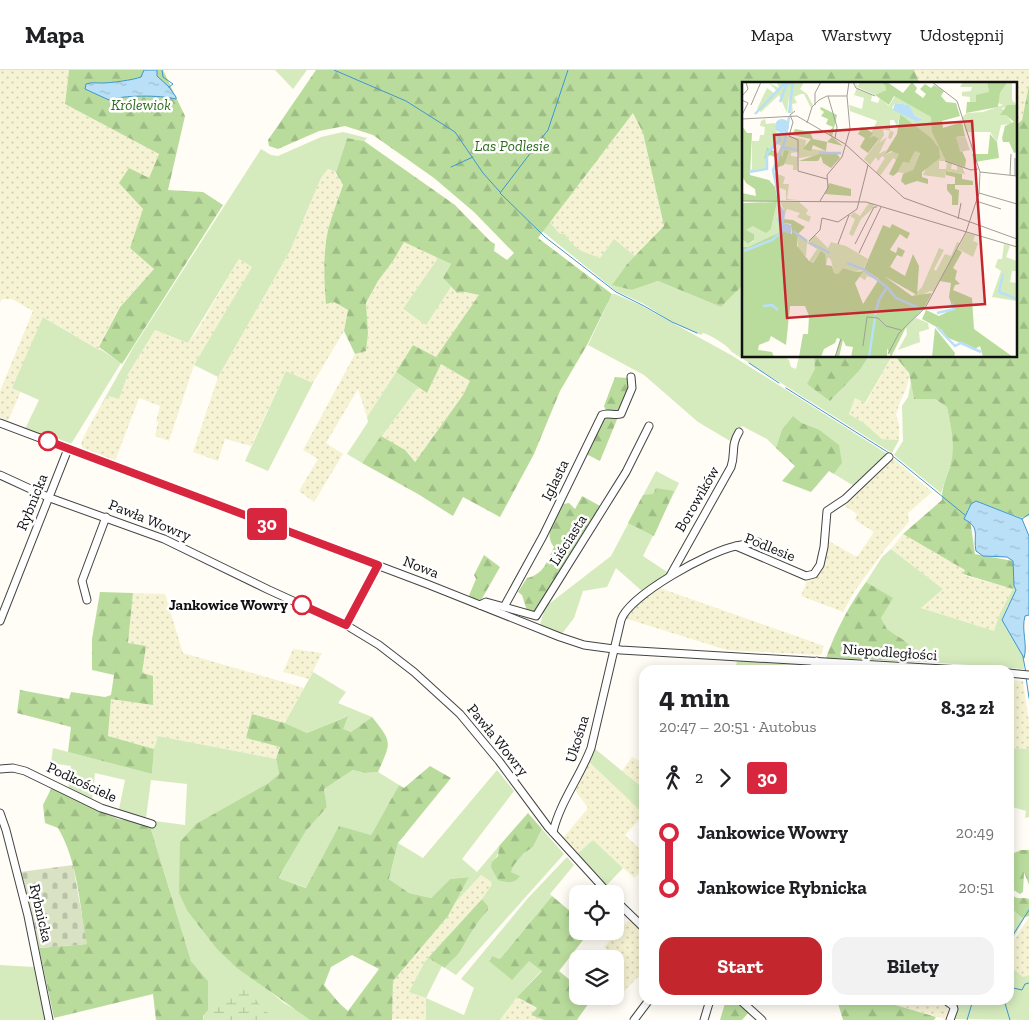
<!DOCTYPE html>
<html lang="pl">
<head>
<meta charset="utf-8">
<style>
  :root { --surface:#fff; --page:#f2f2f2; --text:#202124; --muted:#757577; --line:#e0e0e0; --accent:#c4262e }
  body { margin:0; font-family:"Zilla Slab",serif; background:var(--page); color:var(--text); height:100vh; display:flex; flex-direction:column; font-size:19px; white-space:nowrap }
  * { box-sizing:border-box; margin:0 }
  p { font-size:16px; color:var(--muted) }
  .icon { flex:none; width:28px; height:28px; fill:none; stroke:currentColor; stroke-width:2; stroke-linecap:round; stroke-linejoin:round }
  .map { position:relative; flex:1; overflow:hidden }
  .sheet { position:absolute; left:639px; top:595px; width:375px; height:340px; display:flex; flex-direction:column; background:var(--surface); border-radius:15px; box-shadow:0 2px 12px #0003 }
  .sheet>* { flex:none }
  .badge { padding:0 10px; border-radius:4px; font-size:18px; line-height:32px }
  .buttons { position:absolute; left:569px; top:815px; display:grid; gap:10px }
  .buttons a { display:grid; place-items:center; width:55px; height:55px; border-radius:10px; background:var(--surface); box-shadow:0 2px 12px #0003; font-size:25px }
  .map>.badge { position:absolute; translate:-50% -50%; box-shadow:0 0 0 2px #fff }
  .legs { display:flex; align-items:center; gap:8px; height:55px; padding:0 20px; font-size:16px }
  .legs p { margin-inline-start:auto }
  .overview { display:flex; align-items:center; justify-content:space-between; height:85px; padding:0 20px }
  h1 { font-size:28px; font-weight:700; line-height:38px }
  .button { display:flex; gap:10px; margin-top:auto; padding:10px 20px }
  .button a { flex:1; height:58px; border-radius:15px; background:var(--accent); color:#fff; font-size:20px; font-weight:700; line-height:58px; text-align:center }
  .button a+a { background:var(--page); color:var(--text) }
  ul { padding:0 20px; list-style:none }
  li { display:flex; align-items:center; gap:18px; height:55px; font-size:19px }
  li i { display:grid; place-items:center; width:8px; height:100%; margin:0 6px; background:currentColor }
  li i::after { content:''; width:12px; height:12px; margin:-6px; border:4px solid; border-radius:50%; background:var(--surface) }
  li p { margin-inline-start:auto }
  li:first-child i { background:linear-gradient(#0000 50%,currentColor 0) }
  li:last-child i { background:linear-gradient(currentColor 50%,#0000 0) }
  header { display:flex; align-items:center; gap:30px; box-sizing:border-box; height:70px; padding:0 25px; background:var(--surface); border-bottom:1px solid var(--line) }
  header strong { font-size:24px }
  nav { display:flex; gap:28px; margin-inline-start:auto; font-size:18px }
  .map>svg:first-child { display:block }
</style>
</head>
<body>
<header>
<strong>Mapa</strong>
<nav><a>Mapa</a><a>Warstwy</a><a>Udostępnij</a></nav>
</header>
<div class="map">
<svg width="1029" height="950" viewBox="0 0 1029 950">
  <defs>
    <pattern id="farmland-dots" width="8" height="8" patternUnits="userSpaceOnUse" patternTransform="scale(1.25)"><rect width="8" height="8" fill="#f6f3d4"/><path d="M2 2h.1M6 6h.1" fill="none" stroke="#d2cfb5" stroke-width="1.8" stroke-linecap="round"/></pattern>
    <pattern id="forest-firs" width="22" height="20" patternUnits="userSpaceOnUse" patternTransform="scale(1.25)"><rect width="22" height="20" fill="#b9dc9c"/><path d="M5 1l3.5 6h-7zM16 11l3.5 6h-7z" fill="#9ebc85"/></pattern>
    <pattern id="wetland-marsh" width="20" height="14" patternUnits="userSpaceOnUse" patternTransform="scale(1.25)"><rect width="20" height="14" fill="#d5ebbd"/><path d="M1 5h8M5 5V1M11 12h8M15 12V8" fill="none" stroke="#b6c8a1"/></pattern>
    <pattern id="cemetery-stones" width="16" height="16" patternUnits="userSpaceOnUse" patternTransform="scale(1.25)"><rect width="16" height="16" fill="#d9e3c4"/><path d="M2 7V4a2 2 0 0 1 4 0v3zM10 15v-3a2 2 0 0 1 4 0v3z" fill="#b9c2a7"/></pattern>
    <pattern id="water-ripples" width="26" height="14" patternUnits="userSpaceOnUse" patternTransform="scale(1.25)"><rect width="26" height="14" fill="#b9e0f7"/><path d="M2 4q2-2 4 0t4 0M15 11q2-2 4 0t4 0" fill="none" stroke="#9ebfd3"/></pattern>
  </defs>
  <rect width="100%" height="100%" fill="#fffdf5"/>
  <!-- farmland -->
  <g fill="url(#farmland-dots)">
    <polygon points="0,0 69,0 65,34 159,84 149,108 143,139 154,199 119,237 99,277 100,279 99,280 44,247 12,318 21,321 8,351 0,347 0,321 33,241 12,229 2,229 0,233"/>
    <polygon points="914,0 1029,0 1029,15 1022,50 1015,56 1015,14 920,14"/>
    <polygon points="634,42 643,63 664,156 635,186 614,169 600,188 587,184 572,175 565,164 559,163 549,151"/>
    <polygon points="328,99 336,102 343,115 329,159 325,180 334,232 348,240 344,261 313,313 286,301 251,376 225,369 218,391 193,382 218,307 290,181 321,108"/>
    <polygon points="404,171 438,188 403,240 426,254 451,217 457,223 465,222 479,225 436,287 413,275 367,347 358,319 326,373 343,384 314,432 299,421 318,389 303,380 355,284 366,280 368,263 366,234 378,211 393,191"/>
    <polygon points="239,189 253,197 194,295 169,371 155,366 158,352 156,352 160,336 139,328 115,391 83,379 81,374 85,364 101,335 108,326 119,329 128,304 155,260 188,273 197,261"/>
    <polygon points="892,286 895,286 907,299 909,307 906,319 900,332 896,345 899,354 899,370 882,369 864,353 849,344 855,328 866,333"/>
    <polygon points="441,294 471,311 463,325 414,393 381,366 418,317 427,323"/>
    <polygon points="892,387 932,422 908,443 909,452 886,478 854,522 843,542 801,526 808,508 816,506 827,470 857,487 874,462 855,450 857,444 842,434"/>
    <polygon points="903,464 965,500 963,505 1013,519 1000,543 994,562 921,538 943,519 891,479"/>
    <polygon points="657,517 824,576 821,585 727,580 624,548 629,540"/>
    <polygon points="133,523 165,524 183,583 304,618 284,653 252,644 280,677 276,689 158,666 154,679 108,666 111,628 153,635 142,603 128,573"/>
    <polygon points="293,579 322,583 309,609 283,602"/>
    <polygon points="1009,610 1023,611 1029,653 1029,679 1009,678"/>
    <polygon points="632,687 641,692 644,687 644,719 622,701"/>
    <polygon points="588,691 644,744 625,765 644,783 644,798 634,808 593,770 577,784 563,768 588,738 575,720"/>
    <polygon points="481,805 494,813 482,829 425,891 410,922 426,928 426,950 392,949 393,911 448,846 455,833"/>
    <polygon points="1029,847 1029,905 1023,908 1009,895 1009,878"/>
    <polygon points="630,849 644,863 644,901 609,936 592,926 615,926 615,891 617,889 604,877"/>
    <polygon points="517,927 537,939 531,945 544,950 500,950"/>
    <polygon points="882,930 936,930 945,933 948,941 945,949 882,931"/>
  </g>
  <!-- grass -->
  <g fill="#d5ebbd">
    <polygon points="275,0 307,0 293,19"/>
    <polygon points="343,62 367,68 364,71 347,68 336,102 328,99 321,108 290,181 218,307 194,295 252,197 239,189 188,273 155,260 128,304 119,329 108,326 101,335 133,278 261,79 271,85 278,86 321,67"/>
    <path d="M549 151 559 163 565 164C576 181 582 181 600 188L614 169 635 186 627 194 613 214 632 220 658 211 721 237 743 215V286H782L789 290 791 297 796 299 799 286H814L816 299 830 331 860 300 869 286H892L865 333 855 328 849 344 864 353 882 369 899 370 892 383 732 282C726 274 712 266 703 263L701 265 670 251 644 234 616 221 542 161Z"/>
    <polygon points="438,188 451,194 443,208 451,217 426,255 403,239"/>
    <polygon points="612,224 615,224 640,235 731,285 889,385 845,427 854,416 834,404 842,393 818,359 802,353 793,346 782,359 776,378 767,369 742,356 730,371 698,352 644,305 588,275"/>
    <polygon points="43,247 99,280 100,279 121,293 71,374 25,359 39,330 12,318"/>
    <polygon points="286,301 313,313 268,401 245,391"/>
    <polygon points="396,302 418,317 362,393 347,384 368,352 367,347"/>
    <polygon points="911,312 914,329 935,329 947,337 953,365 953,387 941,423 894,385 903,371 902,336 908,327"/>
    <polygon points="656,401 679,413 643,486 667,502 667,506 643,522 616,498 607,517 583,521 574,548 561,565 540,555 545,537 611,486"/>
    <polygon points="891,479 943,519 921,538 994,561 1000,543 1016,513 1017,524 1005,556 1023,584 1024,599 927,592 905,571 887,559 881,548 892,528 866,512 882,487"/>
    <polygon points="737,591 812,596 809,600 735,600"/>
    <polygon points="313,602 346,622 338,633 372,647 351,662 342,659 347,646 307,663 284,654"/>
    <polygon points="158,666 276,689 279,704 267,714 188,842 216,878 284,933 300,942 310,950 203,950 208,911 191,891 150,756 154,754 155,751 185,755 187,714 151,710 146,748 150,750 118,744 125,710 95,703 92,731 68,720 71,696 51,693 53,678 152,704 154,679"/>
    <polygon points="594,678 644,719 644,744 588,691"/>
    <polygon points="1009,678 1029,679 1029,747 1025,748 1026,741 1009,736"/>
    <polygon points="353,700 365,703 378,702 399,715 371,765 339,757 307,818 278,808 306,761 327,737 324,719"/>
    <path d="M497 700 514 721 462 789 477 802 499 776C500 786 493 789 491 797L520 806 511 802 514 795 524 783 533 777 542 759 564 784 456 905 445 898C450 891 457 887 461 880 469 866 477 852 488 840V836L482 829 493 813 481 805 455 833 469 807 450 809 431 828 409 823 389 809 398 773 423 788Z"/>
    <polygon points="593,770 623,798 606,816 577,784"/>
    <polygon points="567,787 574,795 550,824 552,826 500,889 492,886 489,890 529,890 542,900 517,927 500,950 426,950 426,928 409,922 425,891 428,888 442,896 426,928 464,945 474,918 461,909 528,828"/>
    <polygon points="1009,835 1022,848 1025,847 1009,876"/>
    <polygon points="0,895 34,897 45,950 0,950"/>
    <polygon points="1009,895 1023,907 1029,905 1029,950 952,949 957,939 947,930 1009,930"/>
  </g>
  <!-- forest -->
  <g fill="url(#forest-firs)" fill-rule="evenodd">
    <polygon points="69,0 163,0 185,46 168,120 203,122 223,135 122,294 99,277 120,237 154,199 130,178 143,139 119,113 129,98 149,108 159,84 65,34"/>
    <path d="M316 0H914L920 14H743V215L721 237 658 211 632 220 612 215 627 194 664 156 643 63 633 43 538 168 612 224 587 275 560 321 534 384 500 447 463 427 453 446 418 424 362 393 381 366 405 380 415 392 463 325 470 311 441 294 427 323 396 302 413 275 436 287 479 225 465 222 457 223 443 208 451 194 404 172 393 191 378 211 366 233 368 263 366 281 355 284 344 261 348 240 334 232 326 234C324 210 323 184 328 160 332 145 338 130 343 115L336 102 347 68 364 71 455 135 490 171 495 174 494 181 507 190 514 183 474 142 434 108 373 65 345 56 319 61 278 79 269 76 268 70Z"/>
    <path d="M1029 15V446L1021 448 976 431 971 434 967 441 969 442 975 484 1013 491 1016 513 1013 519 963 504 965 500 903 464 942 430C941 415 950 402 952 388 955 371 950 353 947 337L935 329H914L909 303 895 286H1015V56L1022 50Z"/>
    <polygon points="814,286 869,286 860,300 830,331 807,314 815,299"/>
    <polygon points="615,307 627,308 630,311 630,316 618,341 606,341 604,336"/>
    <polygon points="793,346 802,353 818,359 839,375 842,393 834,404 829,401 811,422 782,411 795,396 776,378 782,359"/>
    <polygon points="603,347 618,347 600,391 586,384"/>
    <polygon points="656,418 674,421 654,466 628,453 643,425 653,424"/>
    <path d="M582 426 602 437 535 543 527 541 522 525 518 522 527 508C544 504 547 492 554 477 543 464 555 446 563 434L569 433 575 439Z"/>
    <polygon points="484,485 500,497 480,532 468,528 476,509 474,505"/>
    <path d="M866 512 893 528 881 548 887 559 905 571 927 592 826 588C835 562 850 534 866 512Z"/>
    <polygon points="100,522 133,523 128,573 146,576 142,603 153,606 153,635 111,629 108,666 154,679 152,704 68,682 71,657 17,643 20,620 69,629 71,622 105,627 111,625 114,605 92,600 92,569"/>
    <path d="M252 644 284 653 307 663 348 646 343 659 351 662 372 647C393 673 391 672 378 702L365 703 353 700 324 719 327 737 306 761 278 808 306 818 339 756 371 765 399 715 404 718 430 696 451 708 398 773 389 809 409 823 431 828 450 809 469 807 448 846 393 911 392 950H310L237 898 216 878 188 842 179 823 180 772 196 754 267 714 279 704 276 689 280 677 246 668ZM352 885 379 899 348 941 339 933 324 915 331 897Z"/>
    <path d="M52 717 118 749 139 752 150 756 191 891 208 911V940L203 946V950H156L153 924 54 948 39 878 86 874C80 836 78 792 58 758L45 753 43 735Z"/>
    <path d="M528 743 542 759 533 777 524 783 514 795 511 802 520 806C514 814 508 813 498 810L491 797 492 792 498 786 499 776Z"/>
    <path d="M1021 780H1029V815L1024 802 1023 822 1020 824 1012 819 1011 822C1016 832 1021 826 1029 829V846L1022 848 1009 836V785Z"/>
    <polygon points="552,826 577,847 578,861 590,861 559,901 577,916 578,926 593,927 577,950 544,950 531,945 537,938 517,927 542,901 529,891 512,910 489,891 492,886 500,889"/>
    <path d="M482 829 488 836V840C477 852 469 866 461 880 457 887 450 891 445 898L428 888Z"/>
    <polygon points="726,930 736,930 749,942 742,950 720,950"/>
    <polygon points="837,930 882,930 882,931 936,947 934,950 843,950"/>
  </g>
  <!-- wetland -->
  <path fill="url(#wetland-marsh)" d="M246 918 260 935 275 950H208C218 927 224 927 246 918Z"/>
  <!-- cemetery -->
  <polygon fill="url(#cemetery-stones)" points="73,795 87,874 39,878 20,802"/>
  <!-- water -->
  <g fill="url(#water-ripples)" stroke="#3f96cf">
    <path d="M144 0H157V6L169 17 176 27V29C160 25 123 25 109 30L85 19 86 14C92 12 95 13 102 13 111 13 133 10 141 7Z"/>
    <path d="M976 431 1022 449 1029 466V545L1025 546C1021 560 1028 575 1024 588L1002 550 1016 520 1014 516 1013 491 1007 487 983 486 976 481C973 465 981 458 964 449L971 434Z"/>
  </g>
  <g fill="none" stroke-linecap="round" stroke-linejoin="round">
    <!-- stream -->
    <g stroke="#3f96cf" stroke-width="1">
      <polyline points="162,0 163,7 173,14 169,17"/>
      <polyline points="334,0 406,31 455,62 483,103 500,122"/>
      <polyline points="568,0 548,60 500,123 545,167 616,222 644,236 672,252 697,263"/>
      <polyline points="451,97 473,87"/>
      <polyline points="749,293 779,313"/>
      <polyline points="786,318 889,383"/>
      <polyline points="894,387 965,445"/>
      <polyline points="1022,449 1029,444"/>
      <polyline points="1023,587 1026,603"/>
      <polyline points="1026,607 1029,628"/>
      <polyline points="1009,871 1029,840"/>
      <polyline points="1009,917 1022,920 1025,914 1029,913"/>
      <polyline points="1004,930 1010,950"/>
      <polyline points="967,950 973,930"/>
    </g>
    <defs>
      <g id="minor">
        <polyline points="0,353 427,514 560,567 584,575 621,580 961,600"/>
        <polyline points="0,405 50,428 164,469 269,520 346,555 379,575 414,602 460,644 499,691 548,757 609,824"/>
        <polyline points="736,476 758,472"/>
        <path d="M670 506 731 397C736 382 730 377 739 362"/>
        <polyline points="87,530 82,511 106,447"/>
        <polyline points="480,535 486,532 536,546 626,402 649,356"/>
        <path d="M504 537 543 466 602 345C608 342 614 346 621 344L632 318 631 307"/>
        <polyline points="0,551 68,379"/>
        <polyline points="346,555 378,495"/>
        <polyline points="812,600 817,591"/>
        <polyline points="1009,603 1029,605"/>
        <polyline points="0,699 13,698 25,701 101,738 152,754"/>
        <polyline points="0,743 6,760 28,846 49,950"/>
        <path d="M553 762C560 732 580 707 591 678L621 550C629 525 710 481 736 476L806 506 814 504 820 495 824 477 827 441 845 429 889 387"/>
        <polyline points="615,830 644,858"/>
        <polyline points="740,930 762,950"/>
        <polyline points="945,930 953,936 954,939 950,950"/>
        <polyline points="634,950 649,930"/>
        <polyline points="704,950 710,930"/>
      </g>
    </defs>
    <!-- minor casing -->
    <use href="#minor" stroke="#444" stroke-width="9"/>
    <!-- minor -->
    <use href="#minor" stroke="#fff" stroke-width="7"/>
  </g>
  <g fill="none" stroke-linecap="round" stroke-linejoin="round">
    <defs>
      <polyline id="line-1" points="48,371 378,495 346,555 302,535"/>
    </defs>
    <!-- line-1 casing -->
    <use href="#line-1" stroke="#fff" stroke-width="11"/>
    <!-- line-1 -->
    <use href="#line-1" stroke="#d7263d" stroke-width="8"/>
  </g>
  <!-- markers -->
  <g fill="#fff" stroke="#d7263d" stroke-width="2.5">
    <circle cx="48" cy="371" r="9"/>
    <circle cx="302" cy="535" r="9"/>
  </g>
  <g text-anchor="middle" stroke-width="5" stroke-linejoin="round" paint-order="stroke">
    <!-- park labels -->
    <g font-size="15" font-style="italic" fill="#2f6b1f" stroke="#fff">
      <text x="141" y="40">Królewiok</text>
      <text x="512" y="81">Las Podlesie</text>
    </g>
    <!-- street labels -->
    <g font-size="15" fill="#111" stroke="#fff">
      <text transform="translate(555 410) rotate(-64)" y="5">Iglasta</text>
      <text transform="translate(697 429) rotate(-60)" y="5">Borowików</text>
      <text transform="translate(32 432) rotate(-68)" y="5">Rybnicka</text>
      <text transform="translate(150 450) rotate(22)" y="5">Pawła Wowry</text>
      <text transform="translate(568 470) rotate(-58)" y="5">Liściasta</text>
      <text transform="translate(770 477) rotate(22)" y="5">Podlesie</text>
      <text transform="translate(421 497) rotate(21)" y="5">Nowa</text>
      <text transform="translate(890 582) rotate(4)" y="5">Niepodległości</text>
      <text transform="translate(577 669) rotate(-73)" y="5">Ukośna</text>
      <text transform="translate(498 670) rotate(51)" y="5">Pawła Wowry</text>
      <text transform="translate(82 712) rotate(25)" y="5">Podkościele</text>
      <text transform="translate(41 843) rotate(77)" y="5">Rybnicka</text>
    </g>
    <!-- stop labels -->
    <g font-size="15" font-weight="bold" fill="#111" stroke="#fff" text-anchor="end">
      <text x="288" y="540">Jankowice Wowry</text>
    </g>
  </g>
  <!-- overview -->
  <g transform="translate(742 12)">
    <rect width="275" height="275" fill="#fffdf5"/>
    <path d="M35 0H62L58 7 65 12 71 23 69 26 62 12H59L52 15 55 21 50 22 51 31H47V14L45 31 37 13 19 30 15 27 25 6 32 11 34 8 27 1 37 6ZM112 0 116 4 118 0H137L143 3 144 8 133 13 115 5ZM221 0H245L247 10 234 20H228V15L220 14V10L229 9 230 5H218ZM263 0H270V18L275 23 260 26 271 42 259 43 255 60 248 50H224L220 35 225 31 241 30 261 23 256 21 258 11 265 1ZM115 6 130 13 129 19 136 21 138 16 147 24 153 14 189 35 204 79H197V87H204L205 80 210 81 209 87 215 88V83L220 84 223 92 204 89 203 96 181 93 195 63 158 32 155 45 152 38H148V49L152 50 149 57 146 56 148 49 141 47 142 53 137 61 145 55 137 72 144 68 142 73 153 69 157 72 156 79 151 76 138 94 134 90 143 76 140 74 136 79 134 75 128 83 122 77 137 58 127 56 135 39 108 29 107 23 120 27 122 16 112 13ZM153 21 166 23 172 33 179 36 175 40 156 30 150 26ZM23 37 24 42 33 41 35 51 64 58 63 66 84 69V72L57 76 56 70 49 71V74L56 75 55 88H51V83L43 82 42 74 40 78 35 73 39 64 34 61 30 67 25 65 24 87 6 89 10 87V59H17L18 53H22L23 45 18 44 19 39ZM173 69 178 70 171 88 165 92 156 90 161 80 167 81ZM31 90 43 95 41 102H47L45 117 56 118H44V108L35 105ZM35 120 39 130 35 134 42 149 6 165H0V157L6 162 12 159V152L3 148 11 144 29 147ZM38 120H57L66 128 64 132 69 135 67 140 55 135 58 131 45 127 41 137 42 128ZM127 121 132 122 131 126 119 137 111 154 107 152 113 137 108 134 112 130 118 134ZM224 151 233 153 231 159 236 161 231 175 216 167ZM56 153 66 160 73 153 86 166 89 160 104 164 126 177 121 188 136 198 125 194 123 198 118 195 122 189 118 188 114 190 101 186 96 192 92 191 89 178 86 175 84 183 79 170 70 181 67 179 75 167 65 161 64 174 56 170ZM215 160 218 161 192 210 188 209 180 213 171 214 180 205 197 166 202 168 192 187 194 189 203 172 209 174ZM262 162 268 164 264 175 275 179V189H270L268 200 275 201V219L250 215 259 189 253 185 256 177H260ZM174 236 186 241 187 247 177 250 178 260 156 268 165 252 164 245Z" fill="#d5ebbd" fill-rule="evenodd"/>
    <path d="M137 0H145L161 11 170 0 175 6 173 10 181 16 184 12 178 7 183 2 189 6 192 3 202 9 199 14 204 20 214 21 218 34 200 39 201 46 220 40 223 54 214 55 224 78 223 85 204 79 190 50 189 35 152 14 147 23 133 13 144 8 143 3ZM245 0 265 1 258 11 256 25 224 31 225 20H234V13L247 10ZM265 23H275V70L272 71 267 60H261L260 56 263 44 272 40 264 33H258ZM79 25 95 33 90 55 86 51 91 45 84 42 86 37 79 34 82 30 78 27ZM158 32 189 56 197 66 198 76 180 90V95L186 97V102L175 99 163 103 159 99 161 92 171 88 178 71 173 69 167 81 161 80 156 90 151 94 147 92 157 72 149 69 142 73 155 52ZM0 44 5 51H10L8 93 27 98 33 105 36 119H0V111L14 114 13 107 4 101 0 94ZM120 45 131 51 127 56 132 54 137 57 126 71 118 65 123 56 116 52ZM53 47 68 50 71 57 85 60 90 55 101 64 85 60 84 69 71 63 69 69 61 67 69 57 50 53ZM248 52 255 60 257 76 233 80 230 72H246ZM25 65 40 74V78L42 68 47 69 42 83 34 86 36 92 32 87 37 77 28 73 22 77ZM80 71 95 72 98 76 89 86 81 81 79 74 76 79H57ZM204 89 220 92V97L231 99V103H213V107L217 108 216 123H210V114L205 108V102H213V95L204 93ZM87 101 109 107V114L83 112ZM35 120 29 147 24 151 11 144 4 148 12 152V158L6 162 0 157V121ZM41 137 51 138 63 145 56 152 55 164 67 179 71 181 79 169 83 172 84 183 90 184 92 191 96 192 101 186 114 190 122 189 113 201 121 222 137 197 122 187 141 143 148 146 150 142 168 151 165 157 158 152 149 166 148 168 154 171 156 165 163 169 160 175 155 173 148 185 163 194 171 172 177 184 175 213 142 194 170 214 190 211 182 226 164 245 149 275 145 266V275H109L111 265 104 264 101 258 97 275H93L98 257 95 256 93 261 82 267 79 275H57L61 252H66L67 234 63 224H48L44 263 29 254 27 259 17 263 16 268 30 270 32 275H0V165H6L41 149 50 152 49 142 42 141ZM215 167 220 170 211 186 215 189 213 197 218 202 213 203 211 208 230 216 232 247 271 275H241L238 264 233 267 204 255 200 248 180 237 184 228 197 234 211 227 207 215 209 201 198 199ZM193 246 213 271 212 275H190Z" fill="#b9dc9c"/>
    <path d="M187 36 189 45 183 49 173 40Z" fill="#d5ebbd"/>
    <path d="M223 54 228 68 218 70 214 55Z" fill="#d9e3c4"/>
    <path d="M153 21 167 23 172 33 180 37 175 40 151 28ZM33 44a7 7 0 1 1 14 0a7 7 0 1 1-14 0ZM38 123 43 130 42 141 49 143V152L40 149 35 138Z" fill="#b9e0f7"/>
    <path fill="none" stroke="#b9e0f7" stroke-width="2.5" d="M38 20 45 1M47 31 51 0M13 32 43 1 49 2M39 65 55 68M77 71H99M7 90 25 87V71L38 58 36 51M37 117 31 88 43 59 47 35M51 149 65 159M68 161 88 171M2 169 30 158 41 149M105 181 121 187 145 205 137 218 133 233M261 192 257 210 275 217M145 205 154 216 179 227M0 214V232M21 224 30 223 36 228M195 231 212 227 210 221M195 245 213 264 219 261 239 270M127 275 133 236"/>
    <path fill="none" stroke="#a09f9a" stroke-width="1" d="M111 0 114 6 133 14M190 0 215 19 238 90 237 111 224 150M0 14 6 7 4 0M86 14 95 45 93 56M0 18 6 21 0 33M9 23 19 0M73 23V11L79 0M53 29 48 33 51 40 47 54 56 58V89L85 97M0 37 55 34 103 62 162 116 275 157M65 41 70 25 77 18 85 14H105L107 0M203 79 229 88 236 87M238 90 275 94M268 93 269 72M273 94V76M237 111 275 122M0 119 124 120 275 165M78 119 86 106 85 93 100 75 108 47 105 14M234 119 259 127M216 137 219 121M67 159 78 148 80 136 96 140 115 127 126 83M96 162 107 133M113 162 132 125H135M117 171 139 125M121 264 125 235 136 236 144 244 159 248M146 272 157 251 183 226 224 150M93 275 99 257"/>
    <path fill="#c4262e" fill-opacity="0.15" stroke="#c4262e" stroke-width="2.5" d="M230 39 243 222 45 236 32 53Z"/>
    <rect width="275" height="275" fill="none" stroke="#111" stroke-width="2.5"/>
  </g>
</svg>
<div class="buttons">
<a><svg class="icon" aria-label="locate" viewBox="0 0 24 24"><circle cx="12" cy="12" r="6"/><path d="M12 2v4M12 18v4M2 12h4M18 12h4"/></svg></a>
<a><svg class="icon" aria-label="layers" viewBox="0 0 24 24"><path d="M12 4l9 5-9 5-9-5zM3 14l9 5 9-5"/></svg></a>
</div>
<b class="badge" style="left:267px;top:454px;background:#d7263d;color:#fff">30</b>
<section class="sheet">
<div class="overview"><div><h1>4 min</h1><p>20:47 – 20:51 · Autobus</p></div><b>8.32 zł</b></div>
<div class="legs"><svg class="icon" aria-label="walk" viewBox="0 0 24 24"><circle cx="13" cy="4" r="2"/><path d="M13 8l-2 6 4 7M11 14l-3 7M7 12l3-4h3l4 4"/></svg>2<svg class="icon" aria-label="forward" viewBox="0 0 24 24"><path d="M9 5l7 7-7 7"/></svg><b class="badge" style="background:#d7263d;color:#fff">30</b></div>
<ul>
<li><i style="color:#d7263d"></i><b>Jankowice Wowry</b><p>20:49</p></li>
<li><i style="color:#d7263d"></i><b>Jankowice Rybnicka</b><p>20:51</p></li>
</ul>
<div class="button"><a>Start</a><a>Bilety</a></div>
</section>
</div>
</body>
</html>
